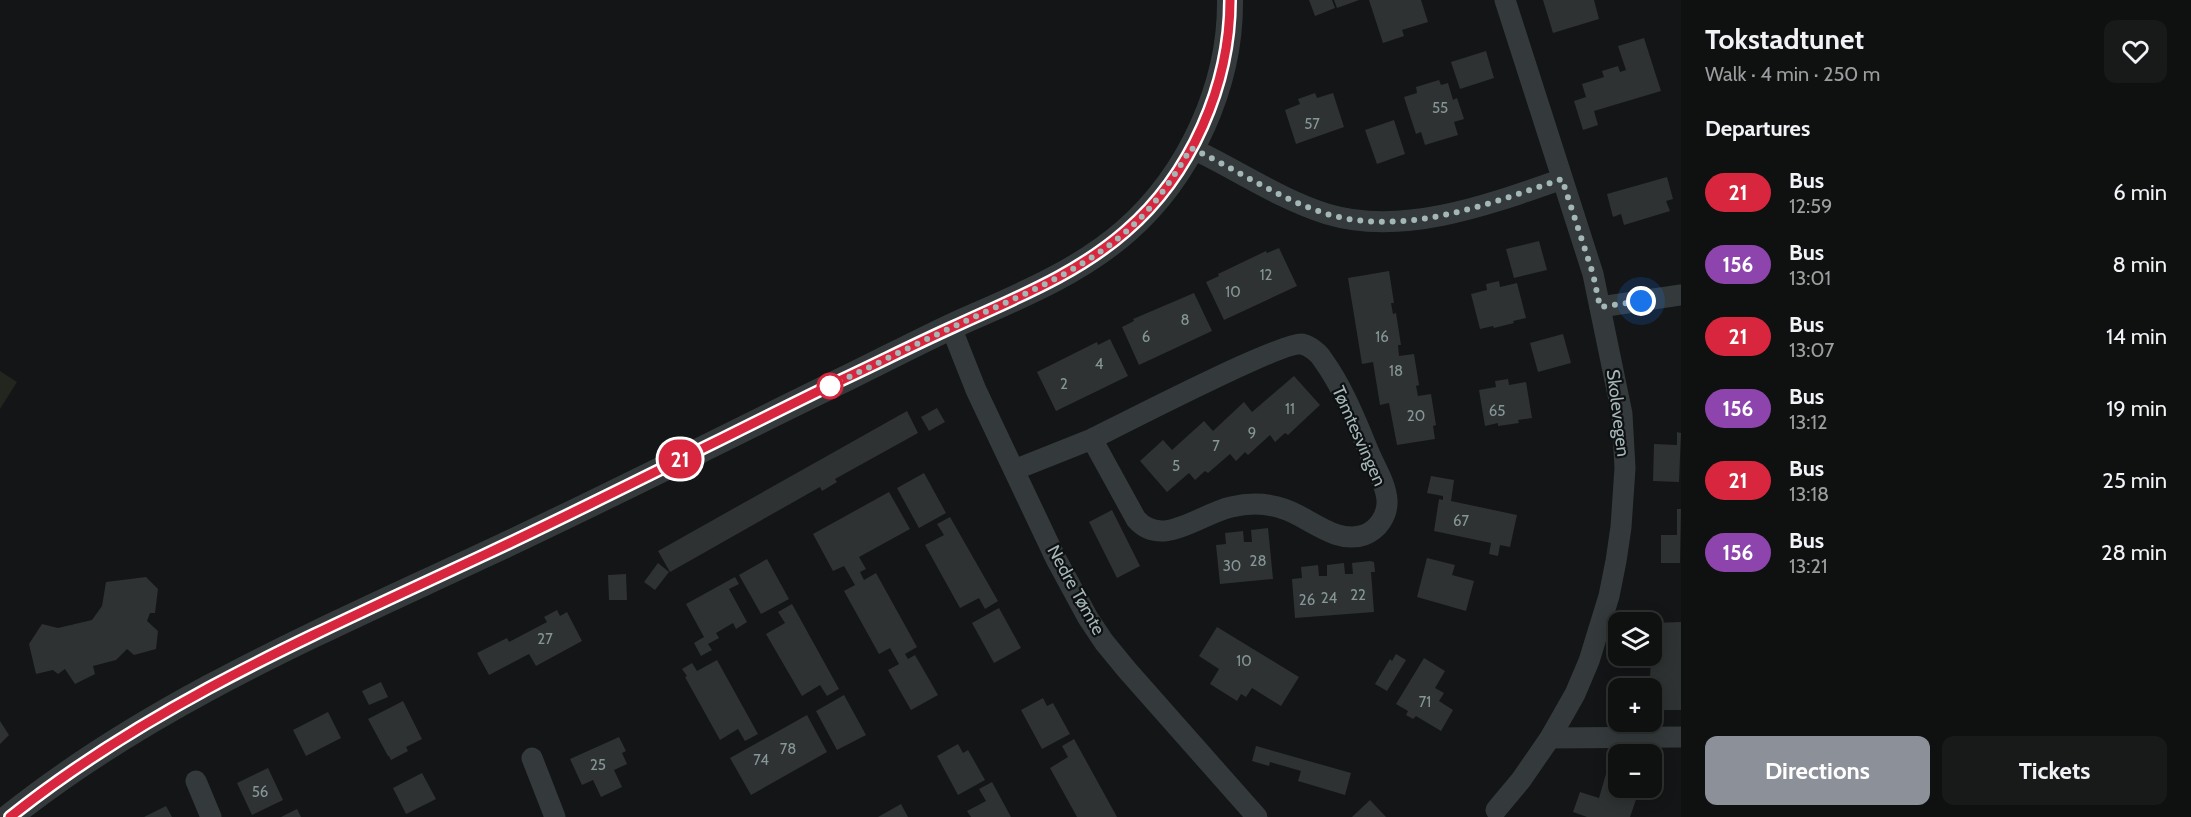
<!DOCTYPE html>
<html lang="en">
<head>
<meta charset="utf-8">
<style>
  :root { --surface:#0f1010; --page:#181919; --text:#f1f3f6; --muted:#9b9d9f; --line:#2f3030; --accent:#8c9099 }
  body { margin:0; font-family:Cabin,sans-serif; background:var(--page); color:var(--text); height:100vh; display:flex; flex-direction:column; font-size:22px; white-space:nowrap }
  * { box-sizing:border-box; margin:0 }
  p { font-size:20px; color:var(--muted) }
  .icon { flex:none; width:33px; height:33px; fill:none; stroke:currentColor; stroke-width:2; stroke-linecap:round; stroke-linejoin:round }
  .map { position:relative; flex:1; overflow:hidden }
  .drawer { display:flex; flex-direction:column; background:var(--surface); width:510px }
  .drawer>* { flex:none }
  .badge { padding:0 12px; border-radius:20px; font-size:21px; line-height:39px }
  .tools { position:absolute; left:1608px; top:612px; display:grid; gap:12px }
  .tools a { display:grid; place-items:center; width:54px; height:54px; border-radius:12px; background:var(--surface); box-shadow:0 3px 15px #0003,0 0 0 2px var(--line); font-size:30px }
  .you { position:absolute; width:30px; height:30px; margin:-15px; border:4px solid #fff; border-radius:50%; background:#1a73e8; box-shadow:0 0 0 9px #1a73e833 }
  .map>.badge { position:absolute; translate:-50% -50%; box-shadow:0 0 0 3px #fff }
  h2 { padding:0 24px; font-size:22px; line-height:54px }
  .round { display:grid; place-items:center; flex:none; width:63px; height:63px; border-radius:12px; background:var(--page) }
  .head { display:flex; align-items:center; justify-content:space-between; height:102px; padding:0 24px }
  h1 { font-size:28px; font-weight:700; line-height:45px }
  .button { display:flex; gap:12px; margin-top:auto; padding:12px 24px }
  .button a { flex:1; height:69px; border-radius:12px; background:var(--accent); color:#fff; font-size:24px; font-weight:700; line-height:69px; text-align:center }
  .button a+a { background:var(--page); color:var(--text) }
  ul { padding:0; list-style:none }
  li { display:flex; align-items:center; gap:18px; height:72px; padding:0 24px }
  li div { flex:1 }
  li b { display:block; font-size:22px }
  li em { font-style:normal }
  li .badge { min-width:66px; font-weight:700; text-align:center }
  main { display:flex; flex:1; min-height:0 }
  .map>svg:first-child { display:block }
</style>
</head>
<body>
<main>
<div class="map">
<svg width="1681" height="817" viewBox="0 0 1681 817">
  <rect width="100%" height="100%" fill="#141516"/>
  <!-- green -->
  <polygon fill="#23261e" points="0,371 17,382 0,409"/>
  <!-- building -->
  <g fill="#2e3232">
    <polygon points="1309,0 1332,0 1335,8 1315,16"/>
    <polygon points="1334,0 1359,0 1337,8"/>
    <polygon points="1369,0 1421,0 1428,22 1402,30 1404,36 1383,43"/>
    <polygon points="1543,0 1594,0 1599,19 1553,33"/>
    <polygon points="1644,38 1661,91 1594,111 1598,125 1583,130 1574,101 1586,97 1582,84 1604,77 1602,71 1618,66 1620,72 1626,70 1618,46"/>
    <polygon points="1486,51 1494,78 1460,89 1451,62"/>
    <polygon points="1439,80 1441,85 1448,83 1453,100 1457,98 1464,119 1454,122 1458,135 1425,145 1421,132 1416,134 1404,97 1417,93 1416,87"/>
    <polygon points="1315,93 1317,98 1333,93 1344,127 1296,144 1285,110 1300,104 1298,99"/>
    <polygon points="1394,120 1405,154 1377,164 1365,130"/>
    <polygon points="1667,177 1673,199 1666,201 1670,211 1624,225 1621,214 1613,217 1607,194"/>
    <polygon points="1539,241 1547,270 1514,278 1506,249"/>
    <polygon points="1279,248 1297,286 1224,320 1206,282 1219,276 1218,274 1266,251 1267,253"/>
    <polygon points="1389,271 1394,303 1391,303 1393,314 1396,313 1401,345 1398,345 1399,356 1414,354 1419,385 1416,386 1418,396 1431,394 1436,425 1433,426 1435,439 1397,445 1389,403 1380,405 1373,362 1362,364 1348,278"/>
    <polygon points="1499,281 1500,287 1517,283 1526,318 1513,321 1514,323 1494,328 1493,326 1480,329 1471,294 1487,290 1486,284"/>
    <polygon points="1194,293 1212,331 1139,365 1122,327 1134,321 1133,319"/>
    <polygon points="1563,334 1571,363 1538,372 1530,343"/>
    <polygon points="1110,339 1128,376 1056,411 1037,372 1097,342 1098,345"/>
    <polygon points="1294,376 1320,405 1288,435 1285,433 1275,442 1270,435 1248,455 1245,452 1236,461 1230,454 1208,473 1205,471 1195,480 1189,473 1167,492 1140,461 1163,440 1172,450 1204,421 1213,431 1244,402 1252,412"/>
    <polygon points="1508,379 1509,385 1526,382 1532,418 1518,420 1519,423 1498,426 1498,423 1485,426 1479,390 1496,387 1495,381"/>
    <polygon points="937,408 945,422 929,431 921,417"/>
    <polygon points="907,411 918,433 835,479 837,482 822,491 820,487 670,572 658,551"/>
    <polygon points="1677,432 1681,433 1679,482 1653,481 1654,444 1677,445"/>
    <polygon points="924,473 946,513 919,528 897,488"/>
    <polygon points="1431,476 1454,480 1451,501 1517,515 1510,547 1500,545 1498,556 1489,554 1491,543 1434,531 1439,499 1443,500 1443,496 1427,493"/>
    <polygon points="889,492 910,529 859,557 866,569 860,572 864,580 876,573 917,647 905,654 908,659 915,655 938,695 911,710 888,670 899,664 890,648 879,654 844,591 855,585 844,566 833,571 813,534"/>
    <polygon points="1677,509 1681,509 1680,563 1661,563 1661,535 1677,535"/>
    <polygon points="1112,510 1140,566 1117,578 1089,522"/>
    <polygon points="950,517 998,601 985,609 979,598 960,608 925,545 944,535 937,524"/>
    <polygon points="1268,528 1273,579 1220,584 1216,545 1226,544 1225,533 1243,531 1244,542 1252,542 1251,530"/>
    <polygon points="1427,558 1455,565 1452,575 1474,581 1466,611 1417,597"/>
    <polygon points="767,559 789,599 761,614 739,575"/>
    <polygon points="1370,561 1374,562 1375,572 1371,572 1374,612 1295,618 1292,579 1302,578 1301,567 1318,565 1319,576 1327,576 1327,565 1344,563 1345,574 1353,574 1352,563"/>
    <polygon points="658,563 669,572 655,590 644,582"/>
    <polygon points="626,574 627,600 609,600 608,575"/>
    <polygon points="146,577 158,589 155,613 150,613 147,621 158,631 156,649 134,655 127,649 116,660 93,666 95,674 75,684 65,669 58,674 53,670 36,674 29,644 42,624 58,628 92,620 102,606 106,582"/>
    <polygon points="735,577 739,584 729,589 747,622 736,629 733,623 716,633 719,638 708,644 712,650 701,656 694,643 704,637 686,604"/>
    <polygon points="792,604 839,689 827,696 820,685 802,696 766,634 785,623 778,612"/>
    <polygon points="999,608 1021,648 994,663 972,623"/>
    <polygon points="557,610 560,616 567,612 582,641 536,666 529,654 489,675 477,653 507,638 509,642 547,622 544,617"/>
    <polygon points="1681,622 1681,710 1652,710 1652,688 1640,688 1640,681 1650,680 1652,623"/>
    <polygon points="1217,627 1299,677 1281,706 1252,688 1246,697 1241,694 1237,701 1210,684 1219,669 1199,656"/>
    <polygon points="1396,654 1406,660 1387,691 1375,684 1390,659 1392,661"/>
    <polygon points="1424,658 1445,671 1435,688 1444,693 1439,701 1453,710 1441,731 1416,716 1413,719 1406,715 1408,711 1396,704"/>
    <polygon points="717,660 758,734 745,741 738,729 720,740 685,677 687,676 682,669 692,663 697,671"/>
    <polygon points="381,682 388,697 369,705 362,691"/>
    <polygon points="844,695 866,735 837,750 816,711"/>
    <polygon points="1043,698 1047,706 1053,703 1070,734 1042,749 1021,710"/>
    <polygon points="403,701 422,739 406,747 408,751 391,760 389,756 388,756 368,719"/>
    <polygon points="328,712 341,738 306,756 293,730"/>
    <polygon points="807,715 827,752 751,795 730,758"/>
    <polygon points="0,721 9,735 0,744"/>
    <polygon points="619,737 626,751 622,753 627,764 614,770 622,787 601,797 593,780 582,785 570,759"/>
    <polygon points="1074,739 1117,817 1077,817 1050,768 1068,757 1062,746"/>
    <polygon points="958,744 963,753 968,750 985,780 958,795 937,756"/>
    <polygon points="1256,746 1351,773 1345,795 1298,781 1301,771 1270,762 1269,766 1252,761"/>
    <polygon points="268,768 283,800 252,815 237,783"/>
    <polygon points="422,773 436,799 406,814 393,788"/>
    <polygon points="1606,774 1618,778 1618,788 1640,788 1630,817 1587,817 1573,812 1580,792 1599,798"/>
    <polygon points="992,782 1011,817 971,817 967,811 986,801 979,789"/>
    <polygon points="1370,800 1386,817 1352,817"/>
    <polygon points="901,804 908,817 878,817"/>
    <polygon points="166,806 172,817 144,817"/>
    <polygon points="297,809 301,817 281,817"/>
  </g>
  <g fill="none" stroke-linecap="round" stroke-linejoin="round">
    <!-- minor -->
    <g stroke="#343a3b" stroke-width="21">
      <path d="M1191 148C1236 169 1279 199 1327 214 1403 237 1491 204 1562 179"/>
      <polyline points="1600,307 1681,295"/>
      <polyline points="951,327 976,390 1056,559 1088,618 1104,642 1127,670 1257,817"/>
      <path d="M1014 470 1092 439 1136 519C1162 549 1200 514 1231 507 1248 503 1267 503 1284 509 1309 517 1336 545 1364 535 1378 530 1388 515 1387 500 1386 485 1377 470 1371 457 1357 424 1344 389 1323 360 1319 353 1310 346 1302 344 1283 341 1120 425 1092 439"/>
      <polyline points="1550,738 1681,737"/>
      <polyline points="532,758 555,817"/>
      <polyline points="196,781 211,817"/>
      <polyline points="1496,810 1521,780 1550,738 1575,694 1589,661 1609,596 1616,561 1621,527 1625,468 1622,414 1593,274 1505,0"/>
    </g>
    <!-- tertiary -->
    <path stroke="#343a3b" stroke-width="26" d="M9 817C152 703 320 632 484 555 607 498 727 436 849 377 886 359 922 340 959 323 1018 297 1078 273 1126 231 1190 175 1231 85 1230 0"/>
  </g>
  <g fill="none" stroke-linecap="round" stroke-linejoin="round">
    <defs>
      <path id="line" d="M10 817C154 702 318 633 484 555 602 500 718 440 835 383 874 365 913 345 953 327 1013 299 1076 275 1126 231 1191 175 1230 85 1230 0"/>
    </defs>
    <!-- line casing -->
    <use href="#line" stroke="#fff" stroke-width="14"/>
    <!-- line -->
    <use href="#line" stroke="#d7263d" stroke-width="9"/>
    <!-- walk -->
    <path stroke="#a4b7b7" stroke-width="6" stroke-dasharray="0 10.8" d="M830 386C871 367 911 346 953 327 1020 295 1096 268 1147 211 1164 192 1178 170 1191 148 1236 169 1279 199 1327 214 1405 237 1489 204 1562 179L1593 274 1600 307 1641 301"/>
  </g>
  <!-- markers -->
  <circle fill="#fff" stroke="#d7263d" stroke-width="3" cx="830" cy="386" r="12"/>
  <g text-anchor="middle" stroke-width="4.5" stroke-linejoin="round" paint-order="stroke">
    <!-- number labels -->
    <g font-size="15" fill="#869696">
      <text x="1440" y="113">55</text>
      <text x="1312" y="129">57</text>
      <text x="1266" y="280">12</text>
      <text x="1233" y="297">10</text>
      <text x="1185" y="325">8</text>
      <text x="1146" y="342">6</text>
      <text x="1382" y="342">16</text>
      <text x="1099" y="369">4</text>
      <text x="1396" y="376">18</text>
      <text x="1064" y="389">2</text>
      <text x="1290" y="414">11</text>
      <text x="1497" y="416">65</text>
      <text x="1416" y="421">20</text>
      <text x="1252" y="438">9</text>
      <text x="1216" y="451">7</text>
      <text x="1176" y="471">5</text>
      <text x="1461" y="526">67</text>
      <text x="1258" y="566">28</text>
      <text x="1232" y="571">30</text>
      <text x="1358" y="600">22</text>
      <text x="1329" y="603">24</text>
      <text x="1307" y="605">26</text>
      <text x="545" y="644">27</text>
      <text x="1244" y="666">10</text>
      <text x="1425" y="707">71</text>
      <text x="788" y="754">78</text>
      <text x="761" y="765">74</text>
      <text x="598" y="770">25</text>
      <text x="260" y="797">56</text>
    </g>
    <!-- street labels -->
    <g font-size="18" fill="#a4b7b7" stroke="#0f1011">
      <text transform="translate(1618 413) rotate(83)" y="6">Skolevegen</text>
      <text transform="translate(1359 436) rotate(66)" y="6">Tømtesvingen</text>
      <text transform="translate(1076 590) rotate(61)" y="6">Nedre Tømte</text>
    </g>
  </g>
</svg>
<div class="tools">
<a><svg class="icon" aria-label="layers" viewBox="0 0 24 24"><path d="M12 4l9 5-9 5-9-5zM3 14l9 5 9-5"/></svg></a>
<a>+</a>
<a>−</a>
</div>
<div class="you" style="left:1641px;top:301px"></div>
<b class="badge" style="left:680px;top:459px;background:#d7263d;color:#fff">21</b>
</div>
<section class="drawer">
<div class="head"><div><h1>Tokstadtunet</h1><p>Walk · 4 min · 250 m</p></div><a class="round"><svg class="icon" aria-label="heart" viewBox="0 0 24 24"><path d="M12 20l-8-8c-3-5 5-10 8-4 3-6 11-1 8 4z"/></svg></a></div>
<h2>Departures</h2>
<ul>
<li><span class="badge" style="background:#d7263d;color:#fff">21</span><div><b>Bus</b><p>12:59</p></div><em>6 min</em></li>
<li><span class="badge" style="background:#8e44ad;color:#fff">156</span><div><b>Bus</b><p>13:01</p></div><em>8 min</em></li>
<li><span class="badge" style="background:#d7263d;color:#fff">21</span><div><b>Bus</b><p>13:07</p></div><em>14 min</em></li>
<li><span class="badge" style="background:#8e44ad;color:#fff">156</span><div><b>Bus</b><p>13:12</p></div><em>19 min</em></li>
<li><span class="badge" style="background:#d7263d;color:#fff">21</span><div><b>Bus</b><p>13:18</p></div><em>25 min</em></li>
<li><span class="badge" style="background:#8e44ad;color:#fff">156</span><div><b>Bus</b><p>13:21</p></div><em>28 min</em></li>
</ul>
<div class="button"><a>Directions</a><a>Tickets</a></div>
</section>
</main>
</body>
</html>
